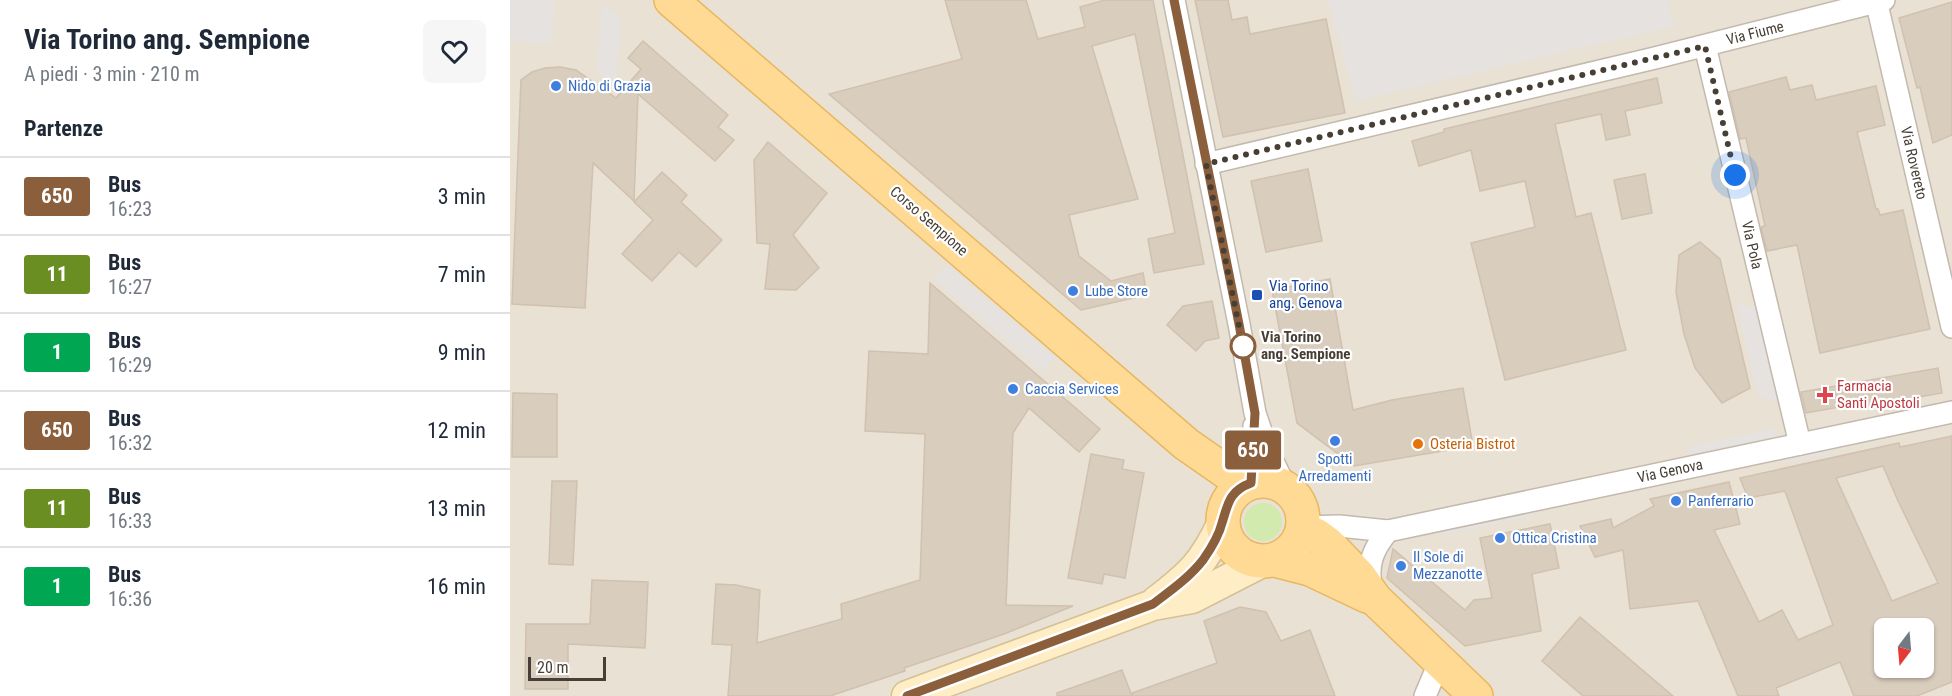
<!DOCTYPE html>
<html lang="it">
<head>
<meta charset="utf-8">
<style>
  :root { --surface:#fff; --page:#f6f6f7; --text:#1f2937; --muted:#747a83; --line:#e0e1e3 }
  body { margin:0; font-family:"Roboto Condensed",sans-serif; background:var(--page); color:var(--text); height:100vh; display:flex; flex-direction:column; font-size:22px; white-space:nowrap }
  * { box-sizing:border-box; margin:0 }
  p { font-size:20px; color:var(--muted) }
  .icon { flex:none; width:33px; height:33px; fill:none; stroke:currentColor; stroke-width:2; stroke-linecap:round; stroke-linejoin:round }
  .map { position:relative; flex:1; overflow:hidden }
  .side { display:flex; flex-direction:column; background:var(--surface); width:510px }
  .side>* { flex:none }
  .badge { padding:0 12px; border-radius:4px; font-size:21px; line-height:39px }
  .needle { width:39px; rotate:196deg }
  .fabs { position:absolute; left:1364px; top:618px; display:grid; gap:12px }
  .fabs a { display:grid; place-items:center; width:60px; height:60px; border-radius:9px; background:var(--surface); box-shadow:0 2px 4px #0004; font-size:30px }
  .scale { position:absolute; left:18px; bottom:15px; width:78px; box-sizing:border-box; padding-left:6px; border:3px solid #473f35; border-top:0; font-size:16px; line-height:21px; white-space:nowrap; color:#473f35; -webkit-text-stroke:4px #fff; paint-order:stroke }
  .you { position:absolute; width:30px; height:30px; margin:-15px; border:4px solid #fff; border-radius:50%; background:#1a73e8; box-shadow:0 0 0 9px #1a73e833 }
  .map>.badge { position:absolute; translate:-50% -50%; box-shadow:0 0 0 3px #fff }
  h2 { padding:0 24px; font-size:22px; line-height:54px }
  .round { display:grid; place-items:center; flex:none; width:63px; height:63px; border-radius:9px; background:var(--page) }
  .head { display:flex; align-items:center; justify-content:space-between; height:102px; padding:0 24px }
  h1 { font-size:28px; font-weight:700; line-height:45px }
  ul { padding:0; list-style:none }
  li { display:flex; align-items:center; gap:18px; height:78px; padding:0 24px; border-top:2px solid var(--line) }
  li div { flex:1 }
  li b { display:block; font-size:22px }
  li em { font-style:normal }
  li .badge { min-width:66px; font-weight:700; text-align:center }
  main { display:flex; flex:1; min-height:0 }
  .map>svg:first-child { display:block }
</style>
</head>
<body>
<main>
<section class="side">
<div class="head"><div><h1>Via Torino ang. Sempione</h1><p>A piedi · 3 min · 210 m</p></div><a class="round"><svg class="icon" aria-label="heart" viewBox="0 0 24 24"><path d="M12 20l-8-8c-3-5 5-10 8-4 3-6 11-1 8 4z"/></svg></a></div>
<h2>Partenze</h2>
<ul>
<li><span class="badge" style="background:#8b5e3c;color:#fff">650</span><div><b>Bus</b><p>16:23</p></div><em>3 min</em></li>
<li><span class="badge" style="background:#6b8e23;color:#fff">11</span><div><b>Bus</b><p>16:27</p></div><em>7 min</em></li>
<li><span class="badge" style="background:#00a651;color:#fff">1</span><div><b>Bus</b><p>16:29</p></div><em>9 min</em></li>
<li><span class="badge" style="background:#8b5e3c;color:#fff">650</span><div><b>Bus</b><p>16:32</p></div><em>12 min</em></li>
<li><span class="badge" style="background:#6b8e23;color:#fff">11</span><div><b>Bus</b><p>16:33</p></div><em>13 min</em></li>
<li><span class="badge" style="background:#00a651;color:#fff">1</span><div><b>Bus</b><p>16:36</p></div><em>16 min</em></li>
</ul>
</section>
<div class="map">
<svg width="1442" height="696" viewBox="0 0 1442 696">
  <rect width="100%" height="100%" fill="#f4efe6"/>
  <!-- residential -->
  <path fill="#e8e1d4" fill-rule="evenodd" d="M0 0H1442V696H0ZM1374 628H1413V668H1374Z"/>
  <!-- green -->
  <circle fill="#d2eaae" cx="753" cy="522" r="19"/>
  <!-- parking -->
  <g fill="#e5e2df">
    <polygon points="0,0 45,0 41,44 0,41"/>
    <polygon points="818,0 1158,0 1164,26 845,101"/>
    <polygon points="92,3 111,19 106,84 86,73"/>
    <polygon points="437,265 545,357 533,372 424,279"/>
    <polygon points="1226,302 1247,309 1269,404 1248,396"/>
    <polygon points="1265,428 1267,437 1176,455 1180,446"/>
    <polygon points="1323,445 1324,453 1273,463 1272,456"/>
    <polygon points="1020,508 1022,516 931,535 930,527"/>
  </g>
  <!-- building -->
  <g fill="#d9cdbe" stroke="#d1c1ae" stroke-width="1.5" fill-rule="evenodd">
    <polygon points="435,0 516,0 528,39 575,27 570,7 595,0 643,0 694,264 644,273 638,239 665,233 625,34 582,46 628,199 559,215 569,256 601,281 633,273 637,295 571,310 319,94 452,59"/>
    <polygon points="685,0 718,0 722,20 737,17 740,34 816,19 835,113 713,137"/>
    <polygon points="1442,2 1442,135 1423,143 1410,87 1407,88 1389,18"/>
    <polygon points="133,41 218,115 208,127 224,140 205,161 128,94 124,201 83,163 75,308 2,304 11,80 22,72 35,68 50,67 66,70 106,98 131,69 118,58"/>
    <polygon points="1276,77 1280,90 1302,85 1306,100 1366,86 1375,125 1347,132 1366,209 1368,209 1370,215 1393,210 1420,329 1310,353 1287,245 1257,251 1251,227 1255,226 1236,138 1230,139 1219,92"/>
    <polygon points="1147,78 1152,103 1115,111 1120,135 1096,140 1091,114 1045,124 1066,217 1081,213 1116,350 995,380 961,243 1025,227 1015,181 970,191 961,150 909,166 902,141 934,132 934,129"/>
    <polygon points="258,142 317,193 283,235 309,268 286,290 255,289 260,244 247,243 244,160"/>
    <polygon points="798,169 812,241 756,252 741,181"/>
    <polygon points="152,172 177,195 171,202 212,240 186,267 169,252 142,281 112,254 143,220 124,202"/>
    <polygon points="1135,174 1142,213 1112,219 1104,180"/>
    <polygon points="1190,242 1210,259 1240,388 1212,403 1185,368 1174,334 1166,292 1169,255"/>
    <polygon points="820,279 843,410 882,400 953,388 963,446 844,466 787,423 762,290"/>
    <polygon points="420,283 590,429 569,452 519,408 503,433 496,605 563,606 494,634 394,668 395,671 320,696 218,696 222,645 202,644 206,584 226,585 250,590 247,643 332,619 331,604 410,580 415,434 355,431 359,351 418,354"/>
    <polygon points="702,301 709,338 695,341 686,351 657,325 673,306"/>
    <polygon points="1428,368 1432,393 1353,407 1352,403 1296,413 1291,392"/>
    <polygon points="3,393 47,394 47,457 2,457"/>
    <path d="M1442 436V682L1407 696H1344L1330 662 1266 688 1269 696H1228L1188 601 1120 609 1113 550 1085 557 1070 526 1101 519 1103 528 1144 506 1140 499 1219 482 1230 524 1204 530 1249 622 1272 610 1288 640 1323 625 1275 491 1238 498 1230 478 1389 443 1390 447 1400 445ZM1373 466 1388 501 1428 583 1382 601 1326 478ZM1374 628H1413V668H1374Z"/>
    <polygon points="581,454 614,460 612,469 634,473 615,578 594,574 592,584 558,578"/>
    <polygon points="42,481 67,481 63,565 39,564"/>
    <polygon points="1040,524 1049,568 1022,574 1031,631 955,646 877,578 883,549 955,610 964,600 982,598 970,538"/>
    <polygon points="82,580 138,582 135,648 58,644 58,689 15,689 16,624 80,624"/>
    <polygon points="730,607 756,612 771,641 800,630 825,696 622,696 622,693 707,663 694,621"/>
    <polygon points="1070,617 1163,696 1073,696 1032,661"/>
    <polygon points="612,670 622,696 547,696 547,693"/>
  </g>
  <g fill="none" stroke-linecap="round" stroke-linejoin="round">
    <defs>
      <g id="street">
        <polyline points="664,0 729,324 745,413 757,449 776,488"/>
        <polyline points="1366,0 1442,327"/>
        <polyline points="1195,46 1290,444"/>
        <polyline points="696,164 1145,58 1374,0"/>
        <polyline points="741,483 744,426"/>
        <polyline points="793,527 829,526 878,531 1442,412"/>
        <path d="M862 590C856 565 863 549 878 531"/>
        <polyline points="915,696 929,663"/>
      </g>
      <g id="secondary">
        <path d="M647 601C682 574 694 563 713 522"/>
        <polyline points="397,696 643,605 682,598 754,561"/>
      </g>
      <g id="primary">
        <polyline points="161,0 676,444 735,485"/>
        <circle cx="753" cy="521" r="40"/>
        <polyline points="792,531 806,535 817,543 849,576 865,599 966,696"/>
        <polyline points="765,560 800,569 857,596"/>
      </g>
    </defs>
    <!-- street casing -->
    <use href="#street" stroke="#c3b9ac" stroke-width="24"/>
    <!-- secondary casing -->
    <use href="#secondary" stroke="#d6c095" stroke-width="33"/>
    <!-- primary casing -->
    <use href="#primary" stroke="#e8b760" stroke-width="36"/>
    <!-- street -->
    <use href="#street" stroke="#fff" stroke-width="21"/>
    <!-- secondary -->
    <use href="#secondary" stroke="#ffedc5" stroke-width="30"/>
    <!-- primary -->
    <use href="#primary" stroke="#ffda94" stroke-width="33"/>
  </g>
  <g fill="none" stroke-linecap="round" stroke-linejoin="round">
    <defs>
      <path id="line" d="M397 696 643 604C660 591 679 578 693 560 700 550 709 535 712 523 718 504 719 491 741 483L745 413 729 324 664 0"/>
    </defs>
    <!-- line casing -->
    <use href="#line" stroke="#fff" stroke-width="14"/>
    <!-- line -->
    <use href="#line" stroke="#8b5e3c" stroke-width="9"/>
    <!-- walk -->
    <polyline stroke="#473f35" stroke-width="6" stroke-dasharray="0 10.8" points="733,346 696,164 1195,46 1225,175"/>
  </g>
  <!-- markers -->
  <g fill="#3f7fe0" stroke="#fff" stroke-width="2">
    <circle cx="46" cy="86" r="6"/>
    <circle cx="563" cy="291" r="6"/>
    <circle cx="503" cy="389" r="6"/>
    <circle cx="825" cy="441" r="6"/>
    <circle cx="1166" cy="501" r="6"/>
    <circle cx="990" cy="538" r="6"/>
    <circle cx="891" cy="566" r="6"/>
  </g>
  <rect fill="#1a4fb4" stroke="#fff" stroke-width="2" x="741" y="289" width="12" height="12" rx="3"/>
  <circle fill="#fff" stroke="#8b5e3c" stroke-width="3" cx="733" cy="346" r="12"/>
  <path fill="#e0444e" stroke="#fff" stroke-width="2" d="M1312 386h6v6h6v6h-6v6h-6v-6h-6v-6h6z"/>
  <circle fill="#e8710a" stroke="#fff" stroke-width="2" cx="908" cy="444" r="6"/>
  <g text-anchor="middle" stroke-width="4.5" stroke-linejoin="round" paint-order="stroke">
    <!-- street labels -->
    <g font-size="15" fill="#473f35" stroke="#fff">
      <text transform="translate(1245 33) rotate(-14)" y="5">Via Fiume</text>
      <text transform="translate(1404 163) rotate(77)" y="5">Via Rovereto</text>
      <text transform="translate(419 221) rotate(41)" y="5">Corso Sempione</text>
      <text transform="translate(1242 245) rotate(77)" y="5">Via Pola</text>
      <text transform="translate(1160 471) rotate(-12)" y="5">Via Genova</text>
    </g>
    <!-- shop labels -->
    <g font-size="15" fill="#366cbe" stroke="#fff" text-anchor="start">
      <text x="58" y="91">Nido di Grazia</text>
      <text x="575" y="296">Lube Store</text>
      <text x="515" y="394">Caccia Services</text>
      <text x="825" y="464" text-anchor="middle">Spotti<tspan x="825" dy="17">Arredamenti</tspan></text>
      <text x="1178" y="506">Panferrario</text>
      <text x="1002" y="543">Ottica Cristina</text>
      <text x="903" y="562">Il Sole di<tspan x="903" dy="17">Mezzanotte</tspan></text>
    </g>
    <!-- transit labels -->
    <g font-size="15" fill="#164399" stroke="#fff" text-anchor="start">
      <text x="759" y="291">Via Torino<tspan x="759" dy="17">ang. Genova</tspan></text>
    </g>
    <!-- stop labels -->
    <g font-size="15" font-weight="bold" fill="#473f35" stroke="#fff" text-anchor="start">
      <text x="751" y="342">Via Torino<tspan x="751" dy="17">ang. Sempione</tspan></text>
    </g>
    <!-- health labels -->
    <g font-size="15" fill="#be3a42" stroke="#fff" text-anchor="start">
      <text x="1327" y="391">Farmacia<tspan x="1327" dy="17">Santi Apostoli</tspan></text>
    </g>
    <!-- food labels -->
    <g font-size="15" fill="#c56008" stroke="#fff" text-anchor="start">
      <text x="920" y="449">Osteria Bistrot</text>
    </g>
  </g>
</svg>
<div class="fabs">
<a><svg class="needle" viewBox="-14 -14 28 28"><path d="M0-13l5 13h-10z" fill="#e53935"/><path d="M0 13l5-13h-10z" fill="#747a83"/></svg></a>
</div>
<div class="scale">20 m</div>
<div class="you" style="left:1225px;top:175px"></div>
<b class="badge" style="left:743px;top:450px;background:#8b5e3c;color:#fff">650</b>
</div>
</main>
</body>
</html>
